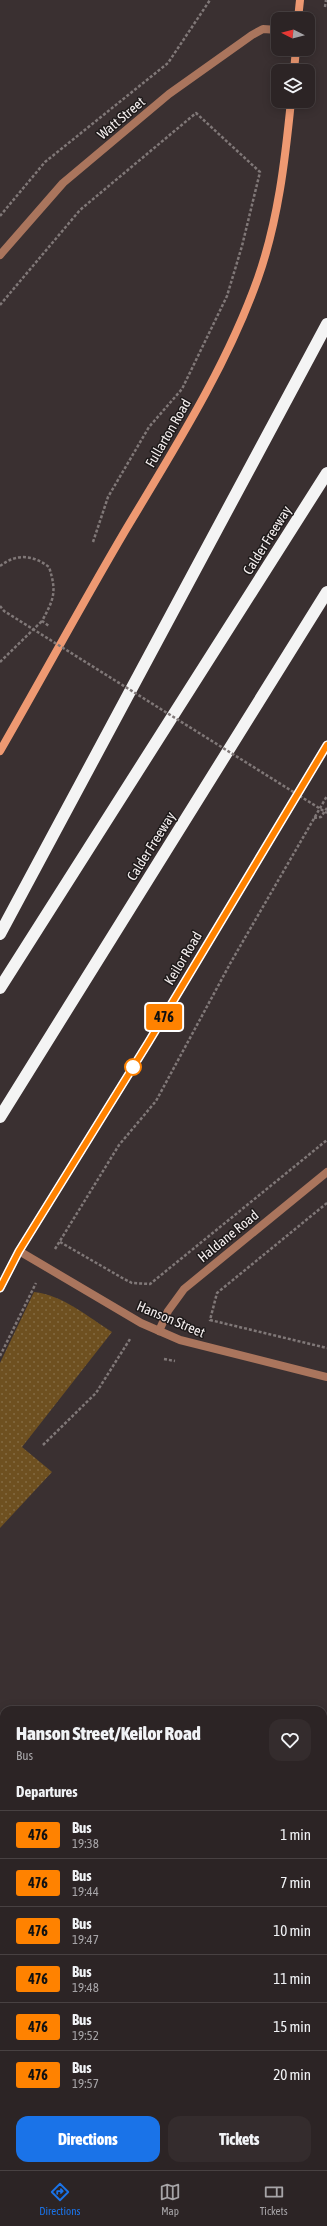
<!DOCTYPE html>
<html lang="en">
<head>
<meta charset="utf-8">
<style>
  :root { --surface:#2c2425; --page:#342c2d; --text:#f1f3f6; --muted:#a6a4a7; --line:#484142; --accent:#1a73e8 }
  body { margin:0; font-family:"Asap Condensed",sans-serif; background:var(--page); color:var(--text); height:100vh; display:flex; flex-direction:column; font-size:15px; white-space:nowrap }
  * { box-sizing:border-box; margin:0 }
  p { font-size:13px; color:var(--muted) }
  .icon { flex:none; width:22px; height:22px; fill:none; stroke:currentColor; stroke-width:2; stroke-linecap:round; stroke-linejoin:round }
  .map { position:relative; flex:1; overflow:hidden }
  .drawer { position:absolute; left:0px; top:1706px; width:327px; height:464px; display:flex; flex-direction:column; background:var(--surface); border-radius:12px 12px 0 0; box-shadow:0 2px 10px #0003,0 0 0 1px var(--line) }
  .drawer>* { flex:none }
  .badge { padding:0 8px; border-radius:3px; font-size:14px; line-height:26px }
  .needle { width:26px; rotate:276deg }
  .tools { position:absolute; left:271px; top:12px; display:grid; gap:8px }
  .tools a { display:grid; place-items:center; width:44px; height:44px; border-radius:8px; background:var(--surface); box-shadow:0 2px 10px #0003,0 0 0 1px var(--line); font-size:20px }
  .map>.badge { position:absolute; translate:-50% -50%; box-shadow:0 0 0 2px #fff }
  h2 { padding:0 16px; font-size:15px; line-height:36px }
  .round { display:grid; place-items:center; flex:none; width:42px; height:42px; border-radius:12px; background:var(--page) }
  .summary { display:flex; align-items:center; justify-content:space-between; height:68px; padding:0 16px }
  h1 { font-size:19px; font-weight:800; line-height:30px }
  .button { display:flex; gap:8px; margin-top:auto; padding:8px 16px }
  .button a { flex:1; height:46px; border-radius:12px; background:var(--accent); color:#fff; font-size:16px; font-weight:800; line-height:46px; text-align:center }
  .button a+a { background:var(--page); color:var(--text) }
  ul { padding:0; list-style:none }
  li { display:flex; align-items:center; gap:12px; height:48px; padding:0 16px; border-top:1px solid var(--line) }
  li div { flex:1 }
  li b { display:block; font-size:15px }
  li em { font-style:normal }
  li .badge { min-width:44px; font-weight:700; text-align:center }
  .menu { display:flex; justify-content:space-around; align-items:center; height:56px; border-top:1px solid var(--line); background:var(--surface); font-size:11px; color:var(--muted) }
  .menu a { display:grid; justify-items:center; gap:2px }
  .menu .current { color:var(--accent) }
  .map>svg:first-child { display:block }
</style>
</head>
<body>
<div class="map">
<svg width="327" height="2170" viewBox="0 0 327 2170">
  <defs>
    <pattern id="grass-dots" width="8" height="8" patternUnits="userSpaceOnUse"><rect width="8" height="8" fill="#6e5020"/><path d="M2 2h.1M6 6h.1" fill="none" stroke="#836a41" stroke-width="1.8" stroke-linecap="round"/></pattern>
  </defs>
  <rect width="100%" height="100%" fill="#3a3031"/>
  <!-- grass -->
  <path fill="url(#grass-dots)" d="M34 1292C63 1295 88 1317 112 1332L22 1447 52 1472 0 1528V1363Z"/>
  <!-- green -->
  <polygon fill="#6e5020" points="0,1994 4,1995 4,2166 323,2166 323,2074 327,2075 327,2170 0,2170"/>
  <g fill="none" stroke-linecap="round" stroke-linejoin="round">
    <!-- stream -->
    <g stroke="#2a0039" stroke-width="9">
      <polyline points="0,2112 4,2110"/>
      <polyline points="312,2166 315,2170"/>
    </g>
    <!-- path -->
    <g stroke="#807878" stroke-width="2.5" stroke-dasharray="3 2" stroke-linecap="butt">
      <polyline points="325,7 326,0"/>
      <polyline points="0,216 45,162 168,63 210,0"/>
      <polyline points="0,305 80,210 196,113 260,172 242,246 227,296 182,389 149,427 108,497 93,542"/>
      <path d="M0 566C17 553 33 555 49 567 57 592 54 599 42 621L49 626"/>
      <polyline points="0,662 42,621"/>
      <polyline points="314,818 321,817 327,808"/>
      <polyline points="327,1203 217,1293 210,1320 327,1348"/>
      <polyline points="60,1242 124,1279 132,1283 150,1284 327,1140"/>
      <polyline points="55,1249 119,1145 156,1101 231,962 327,796"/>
      <polyline points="0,1356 36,1283"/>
      <polyline points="164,1359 175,1361"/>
      <polyline points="43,1445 96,1393 130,1339"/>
    </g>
    <!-- street -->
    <g stroke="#aa755d" stroke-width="8">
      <polyline points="0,255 63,183 169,94 252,35 263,29 278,30"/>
      <polyline points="19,1251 141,1323 180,1340 327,1377"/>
      <polyline points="159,1331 168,1311 184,1289 327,1172"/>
      <polyline points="0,1760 4,1761"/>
      <polyline points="323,1839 327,1840"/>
    </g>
    <!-- secondary -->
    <g stroke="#ee9972" stroke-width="8">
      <polyline points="298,19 300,0"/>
      <polyline points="294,71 296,49"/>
      <path d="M0 751C42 678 82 604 125 531 174 449 226 368 258 278 278 221 285 161 291 101"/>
      <polyline points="0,1288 19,1251 148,1043 327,745"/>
    </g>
    <!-- highway -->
    <g stroke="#f4f4f4" stroke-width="12">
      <polyline points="0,934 327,324"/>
      <polyline points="0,988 327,473"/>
      <polyline points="0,1117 327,592"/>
    </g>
    <!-- path-bridge -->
    <polyline stroke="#807878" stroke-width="2.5" stroke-dasharray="3 2" stroke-linecap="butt" points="0,606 4,611 327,813"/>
  </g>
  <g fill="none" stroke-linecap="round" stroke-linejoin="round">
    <defs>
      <polyline id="line" points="0,1288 19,1251 148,1043 327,745"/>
    </defs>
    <!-- line casing -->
    <use href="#line" stroke="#fff" stroke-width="9"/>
    <!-- line -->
    <use href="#line" stroke="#ff8200" stroke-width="6"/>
  </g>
  <!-- markers -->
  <circle fill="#fff" stroke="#ff8200" stroke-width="2" cx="133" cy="1067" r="8"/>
  <g text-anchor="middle" stroke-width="3" stroke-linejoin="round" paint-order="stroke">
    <!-- street labels -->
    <g font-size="14" fill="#f5efef" stroke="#1e1a1a">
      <text transform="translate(121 118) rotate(-40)" y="5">Watt Street</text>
      <text transform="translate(168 433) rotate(-60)" y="5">Fullarton Road</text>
      <text transform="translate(267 540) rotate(-58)" y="5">Calder Freeway</text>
      <text transform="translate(151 846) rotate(-58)" y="5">Calder Freeway</text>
      <text transform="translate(183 958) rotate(-59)" y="5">Keilor Road</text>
      <text transform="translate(228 1236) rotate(-39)" y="5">Haldane Road</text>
      <text transform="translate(171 1319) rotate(23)" y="5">Hanson Street</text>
    </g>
  </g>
</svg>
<div class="tools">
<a><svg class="needle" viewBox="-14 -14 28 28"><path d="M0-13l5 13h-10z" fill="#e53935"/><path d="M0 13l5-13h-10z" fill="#a6a4a7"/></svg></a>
<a><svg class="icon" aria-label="layers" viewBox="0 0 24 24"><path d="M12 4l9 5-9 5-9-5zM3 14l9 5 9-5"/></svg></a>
</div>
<b class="badge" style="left:164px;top:1017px;background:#ff8200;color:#111">476</b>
<section class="drawer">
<div class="summary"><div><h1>Hanson Street/Keilor Road</h1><p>Bus</p></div><a class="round"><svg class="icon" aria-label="heart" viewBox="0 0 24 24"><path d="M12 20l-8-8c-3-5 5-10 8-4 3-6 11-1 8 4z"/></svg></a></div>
<h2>Departures</h2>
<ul>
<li><span class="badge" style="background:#ff8200;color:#111">476</span><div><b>Bus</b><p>19:38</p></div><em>1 min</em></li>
<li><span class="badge" style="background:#ff8200;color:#111">476</span><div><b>Bus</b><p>19:44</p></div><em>7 min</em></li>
<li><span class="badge" style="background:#ff8200;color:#111">476</span><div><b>Bus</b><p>19:47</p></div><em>10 min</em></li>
<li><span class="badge" style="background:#ff8200;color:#111">476</span><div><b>Bus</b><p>19:48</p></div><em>11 min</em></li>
<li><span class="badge" style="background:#ff8200;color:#111">476</span><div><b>Bus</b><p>19:52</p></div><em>15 min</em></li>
<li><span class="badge" style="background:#ff8200;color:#111">476</span><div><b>Bus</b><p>19:57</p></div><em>20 min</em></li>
</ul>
<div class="button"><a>Directions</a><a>Tickets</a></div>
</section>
</div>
<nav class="menu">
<a class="current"><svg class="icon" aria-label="directions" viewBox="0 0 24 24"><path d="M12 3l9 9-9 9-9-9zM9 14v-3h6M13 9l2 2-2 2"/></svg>Directions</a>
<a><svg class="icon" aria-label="map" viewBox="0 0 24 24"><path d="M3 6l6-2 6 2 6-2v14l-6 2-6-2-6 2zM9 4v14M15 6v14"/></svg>Map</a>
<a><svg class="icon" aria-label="tickets" viewBox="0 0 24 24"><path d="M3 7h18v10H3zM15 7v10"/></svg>Tickets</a>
</nav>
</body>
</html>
